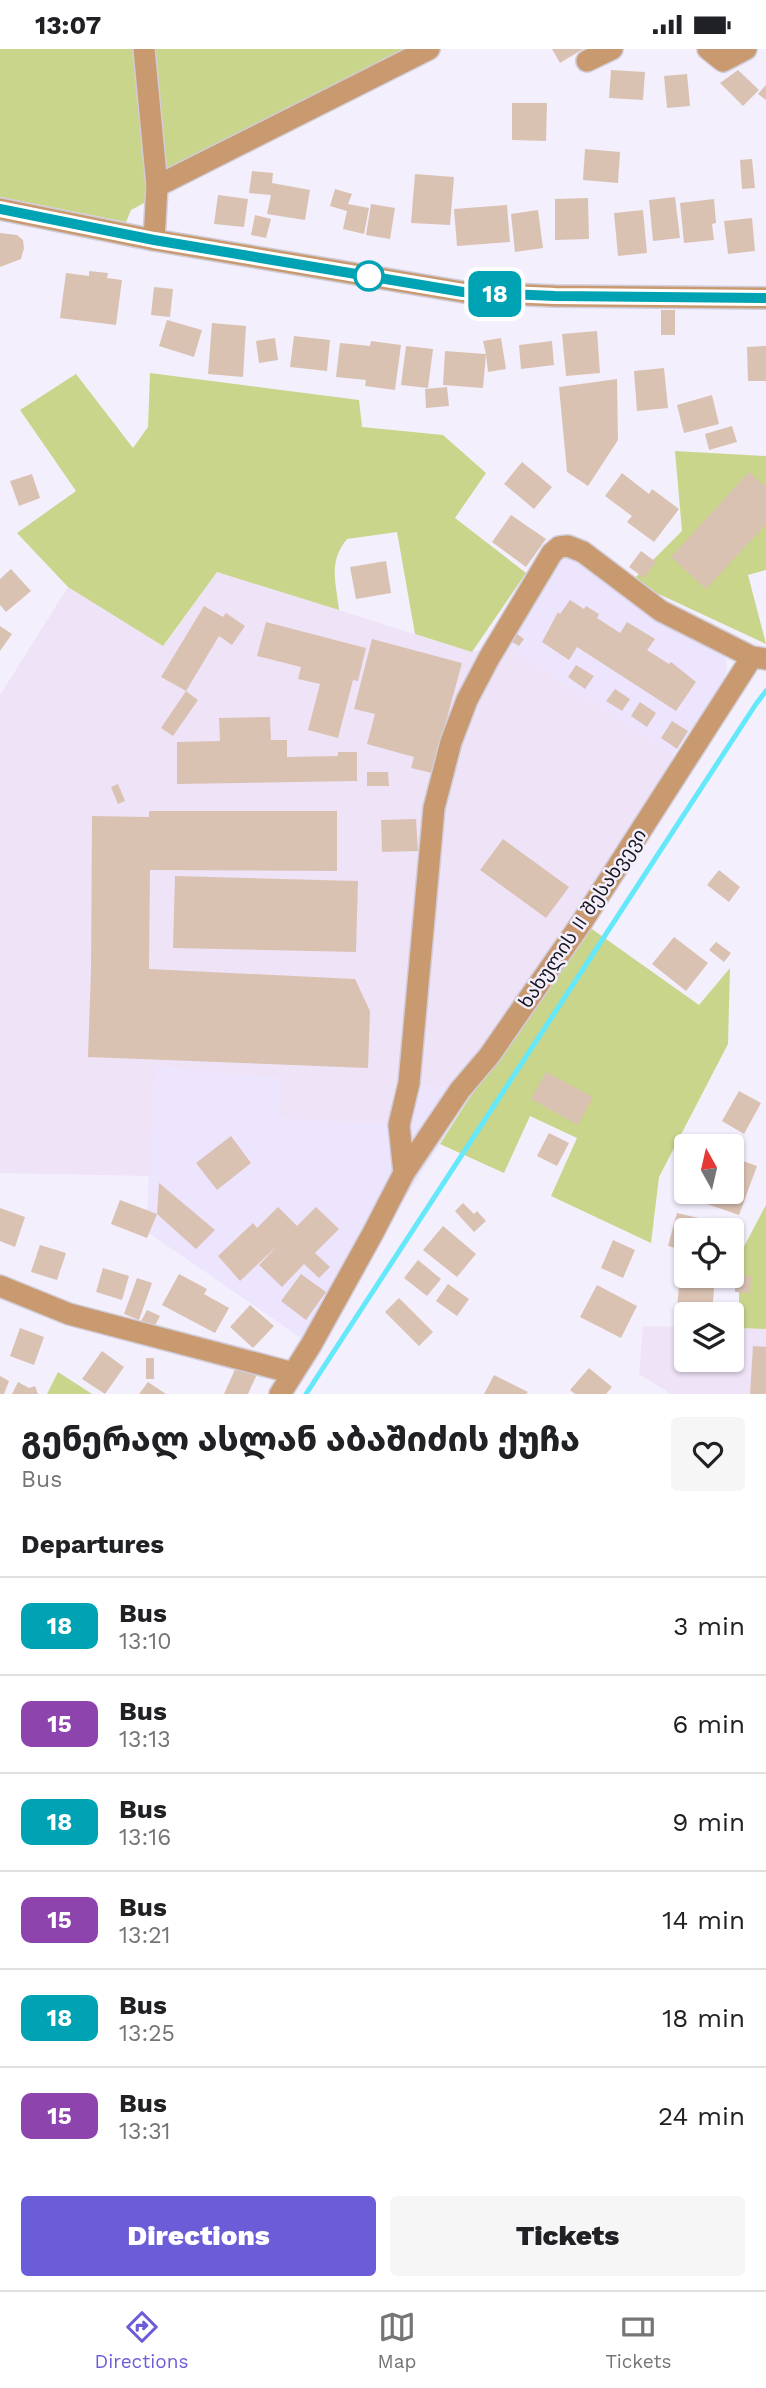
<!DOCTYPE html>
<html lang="en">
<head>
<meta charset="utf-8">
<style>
  :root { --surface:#fff; --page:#f6f6f6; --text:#202124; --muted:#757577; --line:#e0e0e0; --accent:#6b5dd7 }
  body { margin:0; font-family:"Work Sans","Noto Sans Georgian",sans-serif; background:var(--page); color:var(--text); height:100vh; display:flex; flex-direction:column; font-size:26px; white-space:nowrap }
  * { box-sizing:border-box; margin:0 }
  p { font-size:23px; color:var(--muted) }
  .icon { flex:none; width:38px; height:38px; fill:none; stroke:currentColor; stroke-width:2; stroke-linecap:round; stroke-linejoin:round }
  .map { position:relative; height:1345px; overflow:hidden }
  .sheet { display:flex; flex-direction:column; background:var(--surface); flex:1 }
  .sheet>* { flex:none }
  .badge { padding:0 14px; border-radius:10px; font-size:24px; line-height:46px }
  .needle { width:46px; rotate:352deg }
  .buttons { position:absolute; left:674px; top:1085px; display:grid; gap:14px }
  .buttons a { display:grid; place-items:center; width:70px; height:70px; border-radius:7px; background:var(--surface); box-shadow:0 2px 5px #0004; font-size:35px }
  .map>.badge { position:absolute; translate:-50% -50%; box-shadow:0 0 0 4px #fff }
  h2 { padding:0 21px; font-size:26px; line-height:63px }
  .round { display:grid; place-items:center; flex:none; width:74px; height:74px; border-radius:7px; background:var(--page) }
  .summary { display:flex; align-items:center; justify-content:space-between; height:119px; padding:0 21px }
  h1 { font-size:33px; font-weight:800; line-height:52px }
  .cta { display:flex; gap:14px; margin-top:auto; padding:14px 21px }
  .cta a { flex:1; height:80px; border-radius:7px; background:var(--accent); color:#fff; font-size:28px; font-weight:800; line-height:80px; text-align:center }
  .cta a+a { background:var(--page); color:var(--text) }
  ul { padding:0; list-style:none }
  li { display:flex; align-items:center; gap:21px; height:98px; padding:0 21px; border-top:2px solid var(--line) }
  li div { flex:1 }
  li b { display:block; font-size:26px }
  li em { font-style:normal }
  li .badge { min-width:77px; font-weight:700; text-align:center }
  .status { display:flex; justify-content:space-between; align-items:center; height:49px; padding:0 35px; background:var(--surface); direction:ltr }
  .status svg { height:19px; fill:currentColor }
  .dock { display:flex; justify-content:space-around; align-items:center; height:98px; border-top:2px solid var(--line); background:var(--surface); font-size:19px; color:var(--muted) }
  .dock a { display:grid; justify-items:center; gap:4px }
  .dock .selected { color:var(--accent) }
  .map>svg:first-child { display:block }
</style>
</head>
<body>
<div class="status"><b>13:07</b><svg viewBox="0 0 49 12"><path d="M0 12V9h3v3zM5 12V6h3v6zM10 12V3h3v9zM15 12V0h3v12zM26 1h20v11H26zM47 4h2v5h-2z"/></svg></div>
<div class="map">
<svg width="766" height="1345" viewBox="0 0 766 1345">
  <rect width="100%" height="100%" fill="#f4effd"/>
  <!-- built -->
  <g fill="#ede4fd">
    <polygon points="557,505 577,508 724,603 727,618 722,637 673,706 504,595"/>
    <polygon points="155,1016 281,1029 278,1069 399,1076 409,1034 473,1043 311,1296 146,1182"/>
  </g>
  <!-- industrial -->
  <g fill="#efe3f7">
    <polygon points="217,523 472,603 504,595 673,706 661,751 473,1043 409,1034 399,1076 278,1069 281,1029 156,1017 150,1127 0,1124 0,646 68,538 163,597"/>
    <polygon points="643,1277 686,1278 686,1311 732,1311 732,1279 766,1280 766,1345 671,1345 639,1325"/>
  </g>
  <!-- green -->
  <g fill="#c8d58b">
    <polygon points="0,0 431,0 131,161 126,173 0,148"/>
    <path d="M150 324 359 351 362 378 443 386 486 424 455 469 526 524 472 603 415 585 397 483 347 490C328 513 336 533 339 561L217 523 163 597 68 538 17 484 76 442 20 361 76 325 133 399 148 378Z"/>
    <polygon points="675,402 766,407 766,521 748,526 766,595 648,540 635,529 682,482"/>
    <polygon points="582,873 699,956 730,919 728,995 659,1128 651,1194 551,1147 577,1089 530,1067 504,1124 440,1095"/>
    <polygon points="766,1156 766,1280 739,1279 739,1207"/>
    <polygon points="58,1323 92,1345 47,1345"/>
  </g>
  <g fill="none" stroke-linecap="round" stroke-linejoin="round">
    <!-- stream -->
    <polyline stroke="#64e8fa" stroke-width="5" points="306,1345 756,655 766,642"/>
  </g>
  <!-- building -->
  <g fill="#dac2b3">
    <polygon points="552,0 583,0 560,14"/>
    <polygon points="611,21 645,23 643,51 609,49"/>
    <polygon points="738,21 759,41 743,57 720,34"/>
    <polygon points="687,25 690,57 667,59 664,27"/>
    <polygon points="766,36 766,51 758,45"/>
    <polygon points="512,54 547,54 546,92 512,91"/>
    <polygon points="585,100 620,103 618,134 583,131"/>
    <polygon points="752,110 755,139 742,140 740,111"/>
    <polygon points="252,122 273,124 272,134 310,141 305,171 267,165 271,146 249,144"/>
    <polygon points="415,125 454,128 450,176 411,174"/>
    <polygon points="335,140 352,145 348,155 369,159 364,185 343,180 347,162 330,157"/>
    <polygon points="218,146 248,150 244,178 214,175"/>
    <polygon points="675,148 680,189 653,192 649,151"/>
    <polygon points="588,149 589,190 555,191 555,150"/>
    <polygon points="714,150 716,174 712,175 714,191 684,194 680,154"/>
    <polygon points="371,155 395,159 390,190 366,186"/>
    <polygon points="507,156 510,193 457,197 454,160"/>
    <polygon points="538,161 543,199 515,203 511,165"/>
    <polygon points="643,161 647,204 618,207 614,164"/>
    <polygon points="255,166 271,170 266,189 251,186"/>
    <polygon points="752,169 755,202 728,205 724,172"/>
    <polygon points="0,184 17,186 23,191 24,199 21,210 0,218"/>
    <polygon points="89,222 108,224 107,229 122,231 116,276 60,269 66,224 89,227"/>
    <polygon points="154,238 173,240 170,268 151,266"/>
    <rect x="661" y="261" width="14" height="25"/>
    <polygon points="167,271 202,281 194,308 159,297"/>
    <polygon points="212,274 246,277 243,328 208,325"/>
    <polygon points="597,282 600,324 566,327 562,285"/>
    <polygon points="294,287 330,291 327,322 290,318"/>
    <polygon points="275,289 278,311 259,314 256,292"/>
    <polygon points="501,289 506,320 488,323 486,305 483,339 443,336 445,302 486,305 483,292"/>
    <polygon points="371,292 401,296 395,341 365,337 366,331 336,328 340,294 370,297"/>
    <polygon points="552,292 554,316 521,320 519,296"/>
    <polygon points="406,297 433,300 428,339 401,336"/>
    <polygon points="766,297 766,332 748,332 747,298"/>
    <polygon points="664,319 668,359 637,362 634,322"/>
    <polygon points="617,330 618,391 588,437 567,423 559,338"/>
    <polygon points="447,338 449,357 426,359 425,340"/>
    <polygon points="712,346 719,375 684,384 677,356"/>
    <polygon points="732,377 737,393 709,401 705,385"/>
    <polygon points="522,413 552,438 534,460 504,435"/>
    <polygon points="749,423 766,438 766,475 706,540 671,508"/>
    <polygon points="622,424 649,445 652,440 679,460 654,493 627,473 632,467 605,447"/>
    <polygon points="32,425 40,449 19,457 10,432"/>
    <polygon points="511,466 546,490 526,518 492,493"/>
    <polygon points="641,502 656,513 644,529 629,518"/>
    <polygon points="386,512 391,544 356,550 350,518"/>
    <polygon points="11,520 31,542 6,563 0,556 0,530"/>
    <polygon points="570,551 584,560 586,557 599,565 597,569 620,584 627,573 655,590 647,601 669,615 671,613 696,633 676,662 577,598 569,611 542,593 558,563 560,565"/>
    <polygon points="204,557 223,568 226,564 245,577 232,596 219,587 186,642 161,628"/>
    <polygon points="266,573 366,599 358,632 353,631 338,689 308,681 320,635 298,630 301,618 257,607"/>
    <polygon points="0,577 12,585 0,602"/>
    <polygon points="516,584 524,590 519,597 510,592"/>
    <polygon points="372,590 462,614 432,724 411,719 414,708 367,695 375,665 354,660"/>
    <polygon points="576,616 594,627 585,640 568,628"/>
    <polygon points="615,640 630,650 622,662 606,652"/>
    <polygon points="186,642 198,651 173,687 161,679"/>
    <polygon points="640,653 656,664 647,678 631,667"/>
    <polygon points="270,668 271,691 287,691 287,708 338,707 338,703 357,703 357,732 177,735 177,693 220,692 219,669"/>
    <polygon points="672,672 688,682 677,700 661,689"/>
    <polygon points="367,723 388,723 389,737 367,737"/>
    <polygon points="118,735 125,752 118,755 111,738"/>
    <polygon points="149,762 337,762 337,822 150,821 149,920 355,930 370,962 368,1019 88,1008 91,920 92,767 149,768"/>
    <polygon points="416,770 418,802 382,803 381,771"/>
    <polygon points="503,790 569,838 546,869 480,821"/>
    <polygon points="719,821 740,838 729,853 707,836"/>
    <polygon points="175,827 358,832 356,903 173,899"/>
    <polygon points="674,888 708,914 686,942 652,915"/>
    <polygon points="716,893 731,904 724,913 709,901"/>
    <polygon points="546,1023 593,1048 578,1076 531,1050"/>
    <polygon points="739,1042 761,1054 744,1085 722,1072"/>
    <polygon points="549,1084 569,1094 557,1117 537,1107"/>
    <polygon points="231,1087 251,1114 217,1141 196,1114"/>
    <polygon points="685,1087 698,1094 696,1097 686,1097 686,1105 678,1100"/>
    <polygon points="732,1108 757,1117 739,1166 701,1153 705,1143 732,1143"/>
    <polygon points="159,1134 215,1181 196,1200 157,1165"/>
    <polygon points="120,1151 157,1165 147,1189 111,1175"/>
    <polygon points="463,1154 474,1165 477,1162 486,1172 474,1183 455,1162"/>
    <polygon points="278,1158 297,1177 316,1158 339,1180 315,1204 330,1218 319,1229 304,1215 282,1238 259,1216 278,1196 240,1232 218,1207 253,1174 257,1179"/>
    <polygon points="0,1159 25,1168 15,1198 0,1192"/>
    <polygon points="677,1164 703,1170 700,1181 686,1181 686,1202 668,1197"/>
    <polygon points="443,1177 476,1205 457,1228 423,1201"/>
    <polygon points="613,1191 635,1201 623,1229 601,1219"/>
    <polygon points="40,1196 66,1204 57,1231 31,1223"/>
    <polygon points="418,1211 441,1230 427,1247 404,1229"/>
    <polygon points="103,1219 129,1227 122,1251 96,1243"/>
    <polygon points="179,1225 207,1240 204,1245 229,1259 215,1284 162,1256"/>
    <polygon points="301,1225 326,1243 306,1271 281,1252"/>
    <polygon points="680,1225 715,1228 712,1265 686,1265 686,1284 675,1283"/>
    <polygon points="736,1226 751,1227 750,1244 735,1243"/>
    <polygon points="137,1229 152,1234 139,1271 124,1265"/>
    <polygon points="448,1235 469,1250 457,1267 436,1252"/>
    <polygon points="597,1236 637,1257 621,1289 580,1268"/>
    <polygon points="399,1249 433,1283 419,1297 385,1263"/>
    <polygon points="719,1253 737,1255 735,1272 732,1272 732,1265 718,1265"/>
    <polygon points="250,1256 274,1277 253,1299 230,1278"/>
    <polygon points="147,1261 160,1267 152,1282 139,1276"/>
    <polygon points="20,1279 44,1288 34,1316 10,1307"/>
    <polygon points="753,1297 766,1298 766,1345 750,1345"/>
    <polygon points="102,1302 124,1318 105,1345 82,1330"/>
    <rect x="146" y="1309" width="8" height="21"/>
    <polygon points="237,1316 257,1325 248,1345 224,1345"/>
    <polygon points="589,1319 612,1338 606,1345 575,1345 570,1341"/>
    <polygon points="494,1326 528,1343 526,1345 484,1345"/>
    <polygon points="0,1327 9,1332 4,1345 0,1345"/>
    <polygon points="18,1333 29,1339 35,1337 38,1345 12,1345"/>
    <polygon points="148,1333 166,1345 139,1345"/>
  </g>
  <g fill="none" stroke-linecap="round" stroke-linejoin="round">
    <defs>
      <g id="minor">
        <polyline points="144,0 157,137 154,191"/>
        <polyline points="708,0 723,12 746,0"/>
        <polyline points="587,12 612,0"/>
        <polyline points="157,137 429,0"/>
        <polyline points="0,160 154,191 463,243 555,247 766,249"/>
        <polyline points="404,1124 399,1076 409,1034 434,759 451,693 467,651 489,609 552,504 559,498 568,497 583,503 661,562 752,608 766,610"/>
        <polyline points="0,1237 69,1265 293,1324"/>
        <polyline points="280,1345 311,1296 373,1184 404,1124 460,1041 489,1007 582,873 752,608"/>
      </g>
    </defs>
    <!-- minor casing -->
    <use href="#minor" stroke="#d1ccd9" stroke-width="24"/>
    <!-- minor -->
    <use href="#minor" stroke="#c99a70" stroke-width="21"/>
  </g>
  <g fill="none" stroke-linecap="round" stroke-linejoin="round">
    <defs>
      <polyline id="line" points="0,160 154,191 463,243 555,247 766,249"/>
    </defs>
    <!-- line casing -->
    <use href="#line" stroke="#fff" stroke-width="16"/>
    <!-- line -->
    <use href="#line" stroke="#00a3b4" stroke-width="10"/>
  </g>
  <!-- markers -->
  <circle fill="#fff" stroke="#00a3b4" stroke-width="3.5" cx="369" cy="227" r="14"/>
  <g text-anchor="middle" stroke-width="5" stroke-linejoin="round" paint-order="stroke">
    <!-- street labels -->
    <g font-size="19" fill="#19161e" stroke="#f4effd">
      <text transform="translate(582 869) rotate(-56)" y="7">ხახულის II შესახვევი</text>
    </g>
  </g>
</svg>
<div class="buttons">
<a><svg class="needle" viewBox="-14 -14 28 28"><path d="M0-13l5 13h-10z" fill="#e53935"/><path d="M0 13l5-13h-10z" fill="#757577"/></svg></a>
<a><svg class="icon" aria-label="locate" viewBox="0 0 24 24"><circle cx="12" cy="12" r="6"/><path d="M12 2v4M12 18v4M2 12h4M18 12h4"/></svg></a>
<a><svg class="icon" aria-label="layers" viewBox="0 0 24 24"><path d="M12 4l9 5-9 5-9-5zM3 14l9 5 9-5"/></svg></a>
</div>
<b class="badge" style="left:495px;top:245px;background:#00a3b4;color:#fff">18</b>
</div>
<section class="sheet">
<div class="summary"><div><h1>გენერალ ასლან აბაშიძის ქუჩა</h1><p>Bus</p></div><a class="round"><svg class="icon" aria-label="heart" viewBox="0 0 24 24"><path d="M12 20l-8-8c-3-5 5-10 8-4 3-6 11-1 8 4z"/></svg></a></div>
<h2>Departures</h2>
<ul>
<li><span class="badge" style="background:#00a3b4;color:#fff">18</span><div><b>Bus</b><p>13:10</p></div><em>3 min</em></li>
<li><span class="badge" style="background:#8e44ad;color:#fff">15</span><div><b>Bus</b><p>13:13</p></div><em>6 min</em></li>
<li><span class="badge" style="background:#00a3b4;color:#fff">18</span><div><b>Bus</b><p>13:16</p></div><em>9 min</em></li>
<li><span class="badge" style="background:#8e44ad;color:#fff">15</span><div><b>Bus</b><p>13:21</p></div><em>14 min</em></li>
<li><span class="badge" style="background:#00a3b4;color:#fff">18</span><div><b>Bus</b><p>13:25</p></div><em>18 min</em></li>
<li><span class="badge" style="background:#8e44ad;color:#fff">15</span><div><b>Bus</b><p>13:31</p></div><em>24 min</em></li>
</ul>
<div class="cta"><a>Directions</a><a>Tickets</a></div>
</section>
<nav class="dock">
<a class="selected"><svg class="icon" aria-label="directions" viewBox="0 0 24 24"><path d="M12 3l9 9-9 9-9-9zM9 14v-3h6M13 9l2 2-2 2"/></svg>Directions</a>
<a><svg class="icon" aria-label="map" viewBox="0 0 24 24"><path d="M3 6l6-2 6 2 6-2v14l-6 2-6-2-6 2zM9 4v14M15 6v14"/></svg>Map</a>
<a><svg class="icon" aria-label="tickets" viewBox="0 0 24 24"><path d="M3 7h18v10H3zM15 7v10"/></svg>Tickets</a>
</nav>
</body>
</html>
